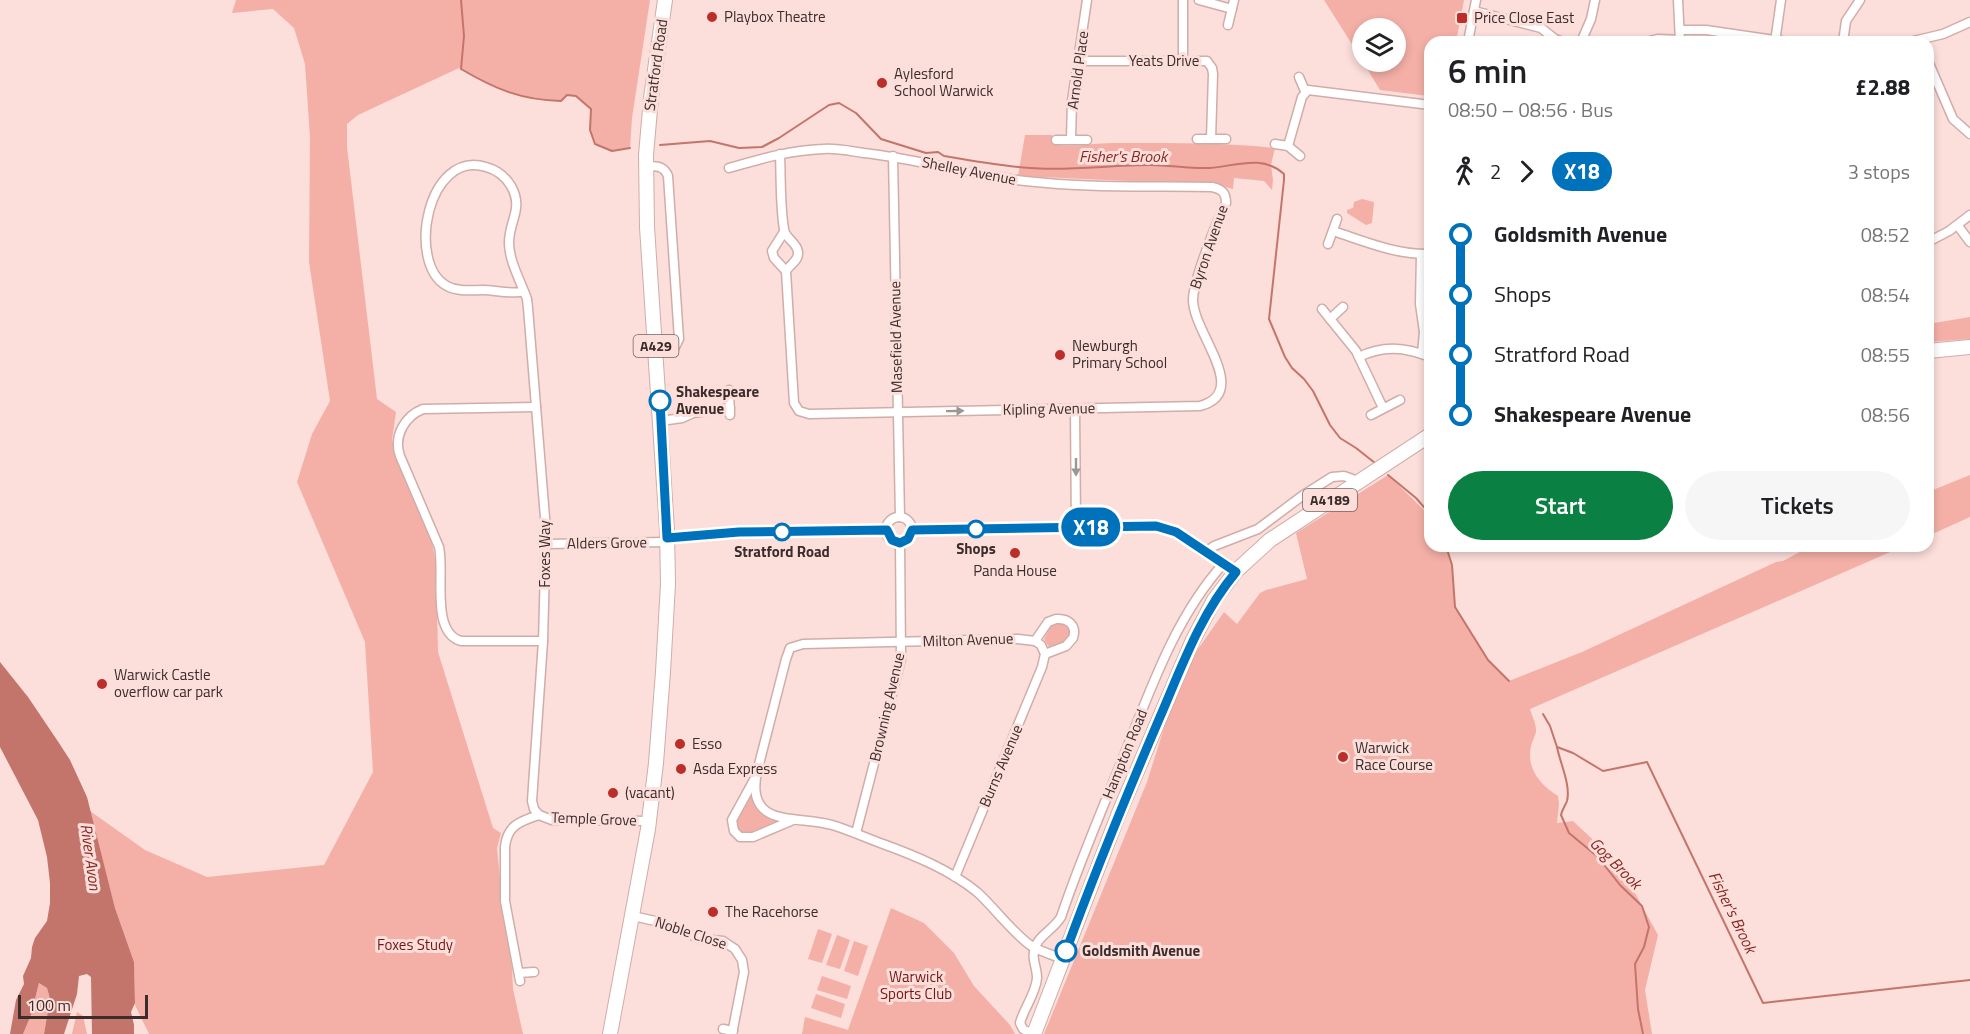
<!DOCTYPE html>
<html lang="en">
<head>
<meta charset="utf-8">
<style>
  :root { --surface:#fff; --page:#f6f6f6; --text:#202124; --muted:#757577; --accent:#0b8043 }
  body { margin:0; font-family:"Titillium Web",sans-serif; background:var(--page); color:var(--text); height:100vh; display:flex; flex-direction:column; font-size:22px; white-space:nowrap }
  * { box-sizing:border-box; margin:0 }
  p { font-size:20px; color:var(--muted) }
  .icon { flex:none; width:33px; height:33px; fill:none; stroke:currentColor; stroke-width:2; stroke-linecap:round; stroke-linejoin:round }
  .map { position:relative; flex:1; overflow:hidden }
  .details { position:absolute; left:1424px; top:36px; width:510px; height:516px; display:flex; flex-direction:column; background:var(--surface); border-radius:18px; box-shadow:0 3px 9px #0003 }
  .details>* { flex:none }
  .badge { padding:0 12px; border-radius:20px; font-size:21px; line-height:39px }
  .buttons { position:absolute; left:1352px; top:18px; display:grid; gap:12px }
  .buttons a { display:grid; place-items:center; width:54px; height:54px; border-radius:50%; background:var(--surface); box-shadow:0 3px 9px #0003; font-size:30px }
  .scale { position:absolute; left:18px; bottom:15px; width:130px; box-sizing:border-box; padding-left:6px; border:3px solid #3b2d2b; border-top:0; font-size:16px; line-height:21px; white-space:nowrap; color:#3b2d2b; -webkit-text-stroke:4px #fcdeda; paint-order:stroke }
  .map>.badge { position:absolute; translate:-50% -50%; box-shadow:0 0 0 3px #fff }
  .legs { display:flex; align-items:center; gap:9px; height:66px; padding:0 24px; font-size:20px }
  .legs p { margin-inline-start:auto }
  .summary { display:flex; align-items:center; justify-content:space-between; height:102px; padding:0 24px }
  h1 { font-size:33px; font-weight:600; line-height:45px }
  .primary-button { display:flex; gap:12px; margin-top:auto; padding:12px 24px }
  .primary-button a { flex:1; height:69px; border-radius:36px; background:var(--accent); color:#fff; font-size:24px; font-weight:600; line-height:69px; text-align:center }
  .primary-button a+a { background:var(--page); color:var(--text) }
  ul { padding:0 24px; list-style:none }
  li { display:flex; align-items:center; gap:21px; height:60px; font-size:22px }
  li i { display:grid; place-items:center; width:9px; height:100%; margin:0 8px; background:currentColor }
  li i::after { content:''; width:15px; height:15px; margin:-8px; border:4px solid; border-radius:50%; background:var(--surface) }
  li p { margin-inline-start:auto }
  li:first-child i { background:linear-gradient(#0000 50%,currentColor 0) }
  li:last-child i { background:linear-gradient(currentColor 50%,#0000 0) }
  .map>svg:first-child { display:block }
</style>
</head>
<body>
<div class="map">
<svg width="1970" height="1034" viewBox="0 0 1970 1034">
  <rect width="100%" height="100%" fill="#fcdeda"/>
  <!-- green -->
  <g fill="#f4b0a7">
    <path d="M236 0H650L632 118 630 148 612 151 595 144 590 130 591 109 576 96 567 95 561 101C519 100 495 88 459 68L358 115 347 124V147L377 399 396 412 392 440 431 538 436 563 438 652 493 828 501 833 497 848 503 911 512 968 513 989 523 1034H149L135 1005 134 962 115 908 90 811 145 850 207 877 324 865 373 772 365 642 297 482 312 434 330 401 309 262 310 137 305 64 294 28 273 9 232 13Z"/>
    <polygon points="1324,0 1464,0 1456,42 1430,42 1429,96 1380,90 1363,62 1395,62 1395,28 1362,28 1362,60"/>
    <path d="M1025 135H1052V144C1071 148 1093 143 1112 143 1167 143 1222 142 1275 148L1271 165 1273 180 1272 190 1264 181 1234 178 1233 189 1218 185 1018 176Z"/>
    <polygon points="1362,199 1374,202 1372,223 1366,225 1347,213 1347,210 1353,208 1354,202"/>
    <polygon points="1970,317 1970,339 1928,342 1928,324"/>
    <path d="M1388 475 1429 515 1430 546H1446L1452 565 1455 608 1488 660 1509 681 1582 652 1776 562 1783 561 1811 546H1904L1530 709C1532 716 1537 726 1536 732 1535 737 1532 741 1531 746 1526 768 1540 785 1558 796L1559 804 1557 823 1573 821 1619 864 1658 935 1645 990 1652 1034H1044L1147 782 1169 712 1191 659 1224 612 1237 624 1260 593 1266 590 1307 579 1296 533Z"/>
    <polygon points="1970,475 1970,517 1928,536 1928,492"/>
    <path d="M1055 623C1064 623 1067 623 1071 631L1068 642 1049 647 1044 639 1050 628Z"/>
    <path d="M749 795H752C760 812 764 816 782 822L750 834 740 833 735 818Z"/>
    <polygon points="891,908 924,923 954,953 974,986 1010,1025 1015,1034 802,1034 805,1017 848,1030"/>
    <polygon points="818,929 832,934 822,963 808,959"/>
    <polygon points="837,935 850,940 840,969 826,965"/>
    <polygon points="854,941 868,946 858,976 844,971"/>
    <polygon points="822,976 851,986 847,999 817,990"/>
    <polygon points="39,983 47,988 50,999 44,1034 23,1034 31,1015"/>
    <polygon points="816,994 845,1004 841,1018 811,1008"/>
    <polygon points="77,1012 83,1016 87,1034 72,1034"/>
  </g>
  <!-- water -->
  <polygon fill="#c4756b" points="0,662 28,697 59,743 70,760 87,797 115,908 134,962 135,1003 131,1012 134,1025 134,1034 92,1034 91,977 87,974 79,976 77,994 64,1034 44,1034 50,999 47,988 39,983 31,1015 23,1034 10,1034 16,1000 24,984 23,976 31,958 32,947 35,938 47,921 50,903 50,883 47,857 38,820 0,747"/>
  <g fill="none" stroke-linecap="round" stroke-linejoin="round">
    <!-- stream -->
    <g stroke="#c4756b" stroke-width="2">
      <path d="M461 0 464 36 461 69C495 89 521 100 561 101L567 95 576 96 591 109 590 130 595 144 612 151 630 148"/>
      <path d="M660 145 710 141 739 148 762 147 779 138 829 105 839 103 856 113 881 139 926 153 938 152 944 156C973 161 1001 166 1030 168 1070 171 1110 165 1150 165 1170 165 1190 169 1210 168 1236 166 1262 154 1284 174V180L1269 319 1285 357 1292 368 1304 379 1313 391 1330 425 1340 438 1356 448 1375 463"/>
      <polyline points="1388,475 1416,498 1430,514"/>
      <polyline points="1446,546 1452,565 1455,607 1488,660 1509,681"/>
      <polyline points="1543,714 1550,726 1557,747 1573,753 1603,771 1647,762 1763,1003 1970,980"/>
      <path d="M1557 747C1560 763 1571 785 1567 801 1565 806 1562 810 1561 815L1569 833 1598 857 1620 885 1642 906 1649 927 1644 947 1635 964 1638 1009 1643 1034"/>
    </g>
    <defs>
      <g id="street">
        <polyline points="1183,0 1183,60"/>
        <polyline points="1199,0 1232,9"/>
        <polyline points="1678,0 1680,42"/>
        <polyline points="1474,11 1541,28 1555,39 1563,42"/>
        <polyline points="1228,25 1234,0"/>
        <polyline points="1680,30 1706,30 1788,42"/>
        <polyline points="1468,42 1476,0"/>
        <polyline points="1581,42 1591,19 1595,0"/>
        <polyline points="1645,42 1658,39 1680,40"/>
        <polyline points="1775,42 1781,0"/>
        <polyline points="1843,42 1846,21 1860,0"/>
        <polyline points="1909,42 1943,34 1970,22"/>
        <polyline points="1078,61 1207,61 1212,68 1213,74 1211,139"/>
        <polyline points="1928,61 1953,119 1970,134"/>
        <polyline points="1299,77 1305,91"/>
        <polyline points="1071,139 1072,101 1087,0"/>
        <polyline points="1197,139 1226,139"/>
        <polyline points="1056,140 1087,140"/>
        <polyline points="1275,144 1288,146 1300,156"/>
        <polyline points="1288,146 1302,97 1308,90 1430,105"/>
        <polyline points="893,156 900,517"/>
        <path d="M646 167C656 165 664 166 668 176L679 339 675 347 656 355"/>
        <path d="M729 168C760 159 791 150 823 149 836 148 850 151 864 153 918 159 971 175 1025 181 1087 188 1150 186 1212 187 1222 189 1226 193 1226 203 1216 223 1194 279 1193 299 1192 332 1252 392 1200 406L809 414 799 411 794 403 786 271C790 264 799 261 798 252 797 242 785 239 784 229 780 205 781 179 780 154"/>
        <polyline points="1958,226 1970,242"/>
        <path d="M1333 231C1364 241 1396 255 1430 254"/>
        <polyline points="784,232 772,251 774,258 786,271"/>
        <polyline points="1928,242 1949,231 1970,215"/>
        <polyline points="1328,244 1337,219"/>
        <polyline points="1421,254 1420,304 1424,332 1422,354"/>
        <path d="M524 291C512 295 496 290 483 290 471 290 458 292 447 286 406 264 427 149 486 167 497 170 505 176 511 186 524 209 509 220 509 243 509 261 521 282 527 299L528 308 546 530 543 641 532 801 534 809 539 815"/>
        <polyline points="1322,309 1356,351 1383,408"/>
        <polyline points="1330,319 1343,307"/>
        <path d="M1359 357C1383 345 1405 347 1430 357"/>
        <polyline points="729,390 730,415"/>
        <path d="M536 407 423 409C405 416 393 436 400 456L439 547C445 573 430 632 461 641H543"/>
        <polyline points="1075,409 1076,527"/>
        <polyline points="1371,415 1400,400"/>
        <polyline points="661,421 682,418 693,413 730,408"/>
        <circle cx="899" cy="530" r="13"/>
        <polyline points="912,530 1160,527 1176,532 1228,565"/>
        <polyline points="667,538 739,533 887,530"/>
        <polyline points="546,544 667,542"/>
        <polyline points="1207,551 1214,546 1258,529 1302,496 1332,477 1344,476 1358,481"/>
        <path d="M1056 619C1069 618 1077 626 1073 638L1066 646 1045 654 1041 645 1035 641 1048 622Z"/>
        <path d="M1035 641 1018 639 803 644 790 648 786 659 757 772C745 829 797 815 832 825 849 830 866 838 883 844 916 856 950 870 977 892 994 907 1015 936 1033 947 1042 952 1053 955 1063 959"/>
        <polyline points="754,780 732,820 734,831 740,837 753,837 793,820"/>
        <polyline points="856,833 901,659 900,542"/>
        <polyline points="955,877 1042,667 1045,654"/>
        <polyline points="633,916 655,921 702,939 723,941 735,949 742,960 744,972 732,1034"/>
        <polyline points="519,973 534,972"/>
        <path d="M520 981 505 901V847C507 825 521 821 539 815L552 820 649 821"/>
        <polyline points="723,1029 733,1031"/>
        <path d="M1032 1034 1023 1029 1020 1023C1024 1008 1036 993 1037 978 1037 966 1030 957 1036 945 1040 935 1054 929 1061 917 1079 863 1102 810 1123 758 1150 691 1175 617 1224 563"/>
      </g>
      <g id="primary">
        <polyline points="1928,351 1970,347"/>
        <polyline points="610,1034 648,829 656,763 663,672 668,584 667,530 647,227 646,155 651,98 665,0"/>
        <polyline points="1034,1034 1119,813 1193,640 1214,600 1236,571 1270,540 1430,435"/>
      </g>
    </defs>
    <!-- street casing -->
    <use href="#street" stroke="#d0ada8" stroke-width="11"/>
    <!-- primary casing -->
    <use href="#primary" stroke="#d0ada8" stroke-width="16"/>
    <!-- street -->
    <use href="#street" stroke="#fff" stroke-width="8"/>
    <!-- primary -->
    <use href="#primary" stroke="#fff" stroke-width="14"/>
  </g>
  <!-- one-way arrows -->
  <defs><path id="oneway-solid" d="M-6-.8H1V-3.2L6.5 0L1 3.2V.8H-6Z" transform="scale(1.5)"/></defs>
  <g fill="#9d9695">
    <use href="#oneway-solid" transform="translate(955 411) rotate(-1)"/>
    <use href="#oneway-solid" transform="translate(1076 467) rotate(90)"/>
  </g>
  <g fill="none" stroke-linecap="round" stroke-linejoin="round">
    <defs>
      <path id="line-1" d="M660 401 667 538 739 532 887 530 892 540 900 543 908 539 912 530 1156 526 1176 532 1236 572C1200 615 1182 666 1160 717 1127 794 1095 872 1066 951"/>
    </defs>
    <!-- line-1 casing -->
    <use href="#line-1" stroke="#fff" stroke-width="14"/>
    <!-- line-1 -->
    <use href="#line-1" stroke="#0072bc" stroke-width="9"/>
  </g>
  <!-- markers -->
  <g fill="#bc2e29" stroke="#fcdeda" stroke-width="2">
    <circle cx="712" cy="17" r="6"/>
    <rect x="1456" y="12" width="12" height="12" rx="3"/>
    <circle cx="882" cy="83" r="6"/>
    <circle cx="1060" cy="355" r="6"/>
    <circle cx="1015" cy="553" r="6"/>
    <circle cx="102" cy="684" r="6"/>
    <circle cx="680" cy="744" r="6"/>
    <circle cx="1343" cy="757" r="6"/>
    <circle cx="681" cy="769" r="6"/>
    <circle cx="613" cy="793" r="6"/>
    <circle cx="713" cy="912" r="6"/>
  </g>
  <g fill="#fff" stroke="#0072bc" stroke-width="3">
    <circle cx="660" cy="401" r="10"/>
    <circle cx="976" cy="529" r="8"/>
    <circle cx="782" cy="532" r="8"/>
    <circle cx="1066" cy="951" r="10"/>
  </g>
  <g text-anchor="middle" stroke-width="6" stroke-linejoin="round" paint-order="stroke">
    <!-- shield labels -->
    <g fill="#fcdeda" stroke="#756260" stroke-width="1.5">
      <rect x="633.5" y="335" width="45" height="22" rx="4.5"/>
      <rect x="1303" y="489" width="54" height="22" rx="4.5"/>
    </g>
    <g font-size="14" font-weight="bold" fill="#3b2d2b">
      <text x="656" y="351">A429</text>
      <text x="1330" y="505">A4189</text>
    </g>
    <!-- poi labels -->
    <g font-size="15" fill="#3b2d2b" stroke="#fcdeda" text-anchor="start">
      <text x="724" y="22">Playbox Theatre</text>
      <text x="1474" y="23">Price Close East</text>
      <text x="894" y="79">Aylesford<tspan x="894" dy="17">School Warwick</tspan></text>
      <text x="1072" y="351">Newburgh<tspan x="1072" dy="17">Primary School</tspan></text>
      <text x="1015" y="576" text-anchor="middle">Panda House</text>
      <text x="114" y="680">Warwick Castle<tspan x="114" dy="17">overflow car park</tspan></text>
      <text x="692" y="749">Esso</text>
      <text x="1355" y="753">Warwick<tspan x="1355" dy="17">Race Course</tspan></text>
      <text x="693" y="774">Asda Express</text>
      <text x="625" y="798">(vacant)</text>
      <text x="725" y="917">The Racehorse</text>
    </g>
    <!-- street labels -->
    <g font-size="15" fill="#3b2d2b" stroke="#fcdeda">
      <text x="1164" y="66">Yeats Drive</text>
      <text transform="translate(656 65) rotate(-82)" y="5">Stratford Road</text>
      <text transform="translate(1078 70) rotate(-82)" y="5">Arnold Place</text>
      <text transform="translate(969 171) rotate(11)" y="5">Shelley Avenue</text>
      <text transform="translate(1209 247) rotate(-71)" y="5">Byron Avenue</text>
      <text transform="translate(896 337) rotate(-91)" y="5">Masefield Avenue</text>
      <text transform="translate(1049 409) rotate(-1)" y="5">Kipling Avenue</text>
      <text transform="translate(607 543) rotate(-1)" y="5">Alders Grove</text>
      <text transform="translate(545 554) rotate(-90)" y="5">Foxes Way</text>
      <text transform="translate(968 640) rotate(-2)" y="5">Milton Avenue</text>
      <text transform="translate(887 707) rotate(-77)" y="5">Browning Avenue</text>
      <text transform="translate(1125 754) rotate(-68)" y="5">Hampton Road</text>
      <text transform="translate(1001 766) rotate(-67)" y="5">Burns Avenue</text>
      <text transform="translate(594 819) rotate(2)" y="5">Temple Grove</text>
      <text transform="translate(691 933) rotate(18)" y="5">Noble Close</text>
    </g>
    <!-- stop labels -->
    <g font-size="15" font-weight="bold" fill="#3b2d2b" stroke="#fcdeda" text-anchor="start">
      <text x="676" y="397">Shakespeare<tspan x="676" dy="17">Avenue</tspan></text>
      <text x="976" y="554" text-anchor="middle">Shops</text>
      <text x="782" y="557" text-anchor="middle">Stratford Road</text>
      <text x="1082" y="956">Goldsmith Avenue</text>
    </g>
    <!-- park labels -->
    <g font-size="15" fill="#751513" stroke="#fcdeda">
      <text x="415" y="950">Foxes Study</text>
      <text x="916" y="982">Warwick<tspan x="916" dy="17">Sports Club</tspan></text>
    </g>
    <!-- water labels -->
    <g font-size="16" font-style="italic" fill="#882823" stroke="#fcdeda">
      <text x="1123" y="162">Fisher's Brook</text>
      <text transform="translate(91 857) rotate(82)" y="6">River Avon</text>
      <text transform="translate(1616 863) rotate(45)" y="6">Gog Brook</text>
      <text transform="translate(1733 912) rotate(64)" y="6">Fisher's Brook</text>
    </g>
  </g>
</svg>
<div class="buttons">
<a><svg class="icon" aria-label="layers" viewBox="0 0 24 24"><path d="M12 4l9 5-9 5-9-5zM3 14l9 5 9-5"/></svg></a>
</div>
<div class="scale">100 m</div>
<b class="badge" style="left:1091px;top:527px;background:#0072bc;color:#fff">X18</b>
<section class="details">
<div class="summary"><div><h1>6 min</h1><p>08:50 – 08:56 · Bus</p></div><b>£2.88</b></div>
<div class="legs"><svg class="icon" aria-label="walk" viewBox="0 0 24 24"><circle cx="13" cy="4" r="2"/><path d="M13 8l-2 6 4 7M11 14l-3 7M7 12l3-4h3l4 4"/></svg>2<svg class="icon" aria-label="forward" viewBox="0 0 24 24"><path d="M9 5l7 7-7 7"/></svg><b class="badge" style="background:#0072bc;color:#fff">X18</b><p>3 stops</p></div>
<ul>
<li><i style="color:#0072bc"></i><b>Goldsmith Avenue</b><p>08:52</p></li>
<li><i style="color:#0072bc"></i><span>Shops</span><p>08:54</p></li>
<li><i style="color:#0072bc"></i><span>Stratford Road</span><p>08:55</p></li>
<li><i style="color:#0072bc"></i><b>Shakespeare Avenue</b><p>08:56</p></li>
</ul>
<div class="primary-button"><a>Start</a><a>Tickets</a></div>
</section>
</div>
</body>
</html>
